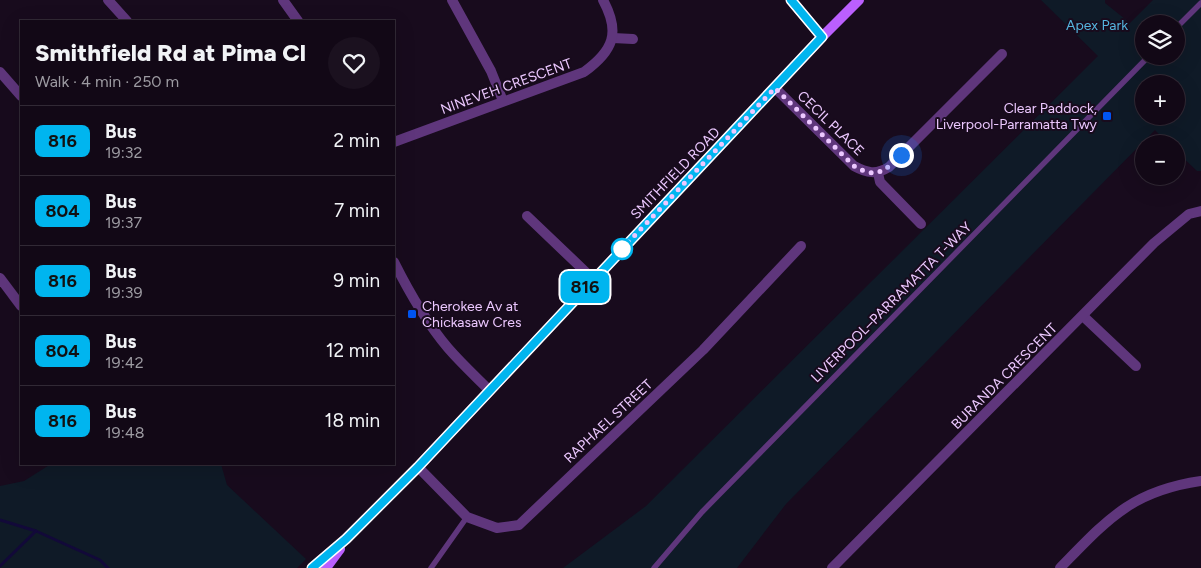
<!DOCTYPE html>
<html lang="en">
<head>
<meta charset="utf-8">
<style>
  :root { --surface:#120816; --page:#1b111f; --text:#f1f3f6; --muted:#9c9aa1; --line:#312935 }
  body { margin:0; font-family:Figtree,sans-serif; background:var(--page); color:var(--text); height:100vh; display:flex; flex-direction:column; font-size:19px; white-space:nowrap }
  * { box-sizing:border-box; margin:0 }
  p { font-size:16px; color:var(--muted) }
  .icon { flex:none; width:28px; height:28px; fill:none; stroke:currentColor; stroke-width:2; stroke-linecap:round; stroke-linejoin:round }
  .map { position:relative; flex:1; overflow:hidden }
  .details { position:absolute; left:20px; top:20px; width:375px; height:445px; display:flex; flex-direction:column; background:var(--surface); border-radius:0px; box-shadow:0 5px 20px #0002,0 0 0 1px var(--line) }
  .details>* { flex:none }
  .badge { padding:0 10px; border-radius:8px; font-size:18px; line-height:32px }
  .controls { position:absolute; left:1135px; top:15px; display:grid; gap:10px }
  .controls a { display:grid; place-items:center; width:50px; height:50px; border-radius:50%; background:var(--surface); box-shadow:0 5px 20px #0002,0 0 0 1px var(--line); font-size:25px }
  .you { position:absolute; width:25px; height:25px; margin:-12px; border:4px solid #fff; border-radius:50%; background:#1a73e8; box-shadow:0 0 0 8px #1a73e833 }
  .map>.badge { position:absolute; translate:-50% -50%; box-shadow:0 0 0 2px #fff }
  .round { display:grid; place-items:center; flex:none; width:52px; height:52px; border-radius:26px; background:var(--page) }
  .headline { display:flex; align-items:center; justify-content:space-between; height:85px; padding:0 15px }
  h1 { font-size:24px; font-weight:800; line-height:38px }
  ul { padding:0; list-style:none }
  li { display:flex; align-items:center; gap:15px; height:70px; padding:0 15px; border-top:1px solid var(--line) }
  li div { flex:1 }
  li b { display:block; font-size:19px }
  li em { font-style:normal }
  li .badge { min-width:55px; font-weight:700; text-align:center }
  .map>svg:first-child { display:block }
</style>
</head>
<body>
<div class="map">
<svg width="1201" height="568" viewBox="0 0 1201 568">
  <rect width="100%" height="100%" fill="#180b1d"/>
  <!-- green -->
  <g fill="#0f1a27" fill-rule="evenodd">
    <path d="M1041 0H1105V3L1130 23 1153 0H1201V171H1197L1176 151V144H1169L1155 130 786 504 737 568H563L646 506 1098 56ZM1144 24H1176V56H1144ZM1144 84H1176V116H1144Z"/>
    <polygon points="51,464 221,464 227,485 306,559 297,568 0,568 0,486 24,481"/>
  </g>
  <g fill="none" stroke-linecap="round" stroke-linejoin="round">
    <!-- stream -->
    <g stroke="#120939" stroke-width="3">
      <polyline points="0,520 36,531 100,560 108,568"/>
      <polyline points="0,566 36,531"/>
    </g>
    <!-- lane -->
    <g stroke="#5f367c" stroke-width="5.5">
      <polyline points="1176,28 1201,3"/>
      <polyline points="431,568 467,517"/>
      <polyline points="654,568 702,512 1149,56"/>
    </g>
    <!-- street -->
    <g stroke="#5f367c" stroke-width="10">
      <polyline points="108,0 127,21"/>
      <polyline points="283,0 298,21"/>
      <polyline points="452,0 491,71 503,101"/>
      <polyline points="613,38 633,39"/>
      <polyline points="0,72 21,96"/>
      <path d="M775 88 854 166C867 173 876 175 889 167L1002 54"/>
      <path d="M394 142 584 72C613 51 621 33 603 0"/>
      <polyline points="878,173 880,182 921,224"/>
      <polyline points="527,216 593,279"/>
      <path d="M394 262C409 292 426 322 448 348 461 363 475 376 489 390"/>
      <polyline points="0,278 21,306"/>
      <polyline points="1083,316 1136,366"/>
      <polyline points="418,467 467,517 497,528 519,525 703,350 801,246"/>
      <polyline points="832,568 1154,243 1189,214 1201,211"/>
      <path d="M1060 568C1107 520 1131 491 1201 481"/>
    </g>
    <!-- secondary -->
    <g stroke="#bb5ffe" stroke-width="10">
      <polyline points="791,0 822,37"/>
      <polyline points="312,568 346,539 418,467 822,37 859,0"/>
      <polyline points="326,568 340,549"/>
    </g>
  </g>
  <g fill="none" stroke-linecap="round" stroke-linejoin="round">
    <defs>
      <polyline id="line" points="312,568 346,539 418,467 822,37 791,0"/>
    </defs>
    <!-- line casing -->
    <use href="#line" stroke="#fff" stroke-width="11"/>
    <!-- line -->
    <use href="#line" stroke="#00b5ef" stroke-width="8"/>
    <!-- walk -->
    <path stroke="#ecc8ff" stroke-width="5" stroke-dasharray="0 9" d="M622 249 619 252 775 88 854 166C876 179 884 172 901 155"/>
  </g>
  <!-- markers -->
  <g fill="#0155f2" stroke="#180b1d" stroke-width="2">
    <rect x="1102" y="111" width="10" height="10" rx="2.5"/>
    <rect x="407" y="309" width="10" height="10" rx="2.5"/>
  </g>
  <circle fill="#fff" stroke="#00b5ef" stroke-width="2.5" cx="622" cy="249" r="10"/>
  <g text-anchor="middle" stroke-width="4" stroke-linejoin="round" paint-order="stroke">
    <!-- park labels -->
    <g font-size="14" fill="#55b4de" stroke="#180b1d">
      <text x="1097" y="30">Apex Park</text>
    </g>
    <!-- street labels -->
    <g font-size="14" fill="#ecc8ff" stroke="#180b1d">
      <text transform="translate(506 86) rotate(-20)" y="5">NINEVEH CRESCENT</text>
      <text transform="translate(831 123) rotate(44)" y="5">CECIL PLACE</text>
      <text transform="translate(675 173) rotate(-46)" y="5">SMITHFIELD ROAD</text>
      <text transform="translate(891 302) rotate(-45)" y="5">LIVERPOOL–PARRAMATTA T-WAY</text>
      <text transform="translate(1004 376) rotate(-45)" y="5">BURANDA CRESCENT</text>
      <text transform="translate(608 421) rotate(-43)" y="5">RAPHAEL STREET</text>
    </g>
    <!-- poi labels -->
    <g font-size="14" fill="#ecc8ff" stroke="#180b1d" text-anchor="end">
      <text x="1097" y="113">Clear Paddock,<tspan x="1097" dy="16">Liverpool-Parramatta Twy</tspan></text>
      <text x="422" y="311" text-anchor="start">Cherokee Av at<tspan x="422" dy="16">Chickasaw Cres</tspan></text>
    </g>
  </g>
</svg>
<div class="controls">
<a><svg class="icon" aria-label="layers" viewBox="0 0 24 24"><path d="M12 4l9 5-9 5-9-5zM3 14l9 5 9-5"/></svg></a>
<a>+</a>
<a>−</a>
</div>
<div class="you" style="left:901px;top:155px"></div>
<b class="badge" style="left:585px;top:287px;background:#00b5ef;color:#111">816</b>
<section class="details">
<div class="headline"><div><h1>Smithfield Rd at Pima Cl</h1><p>Walk · 4 min · 250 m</p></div><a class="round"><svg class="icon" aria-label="heart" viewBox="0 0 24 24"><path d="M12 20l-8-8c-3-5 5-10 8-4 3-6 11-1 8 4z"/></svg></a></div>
<ul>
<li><span class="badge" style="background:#00b5ef;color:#111">816</span><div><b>Bus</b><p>19:32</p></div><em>2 min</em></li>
<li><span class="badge" style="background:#00b5ef;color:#111">804</span><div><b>Bus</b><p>19:37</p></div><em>7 min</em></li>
<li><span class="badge" style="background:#00b5ef;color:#111">816</span><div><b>Bus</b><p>19:39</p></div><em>9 min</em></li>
<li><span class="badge" style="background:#00b5ef;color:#111">804</span><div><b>Bus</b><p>19:42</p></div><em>12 min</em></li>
<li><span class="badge" style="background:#00b5ef;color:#111">816</span><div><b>Bus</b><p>19:48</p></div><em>18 min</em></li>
</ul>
</section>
</div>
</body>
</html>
